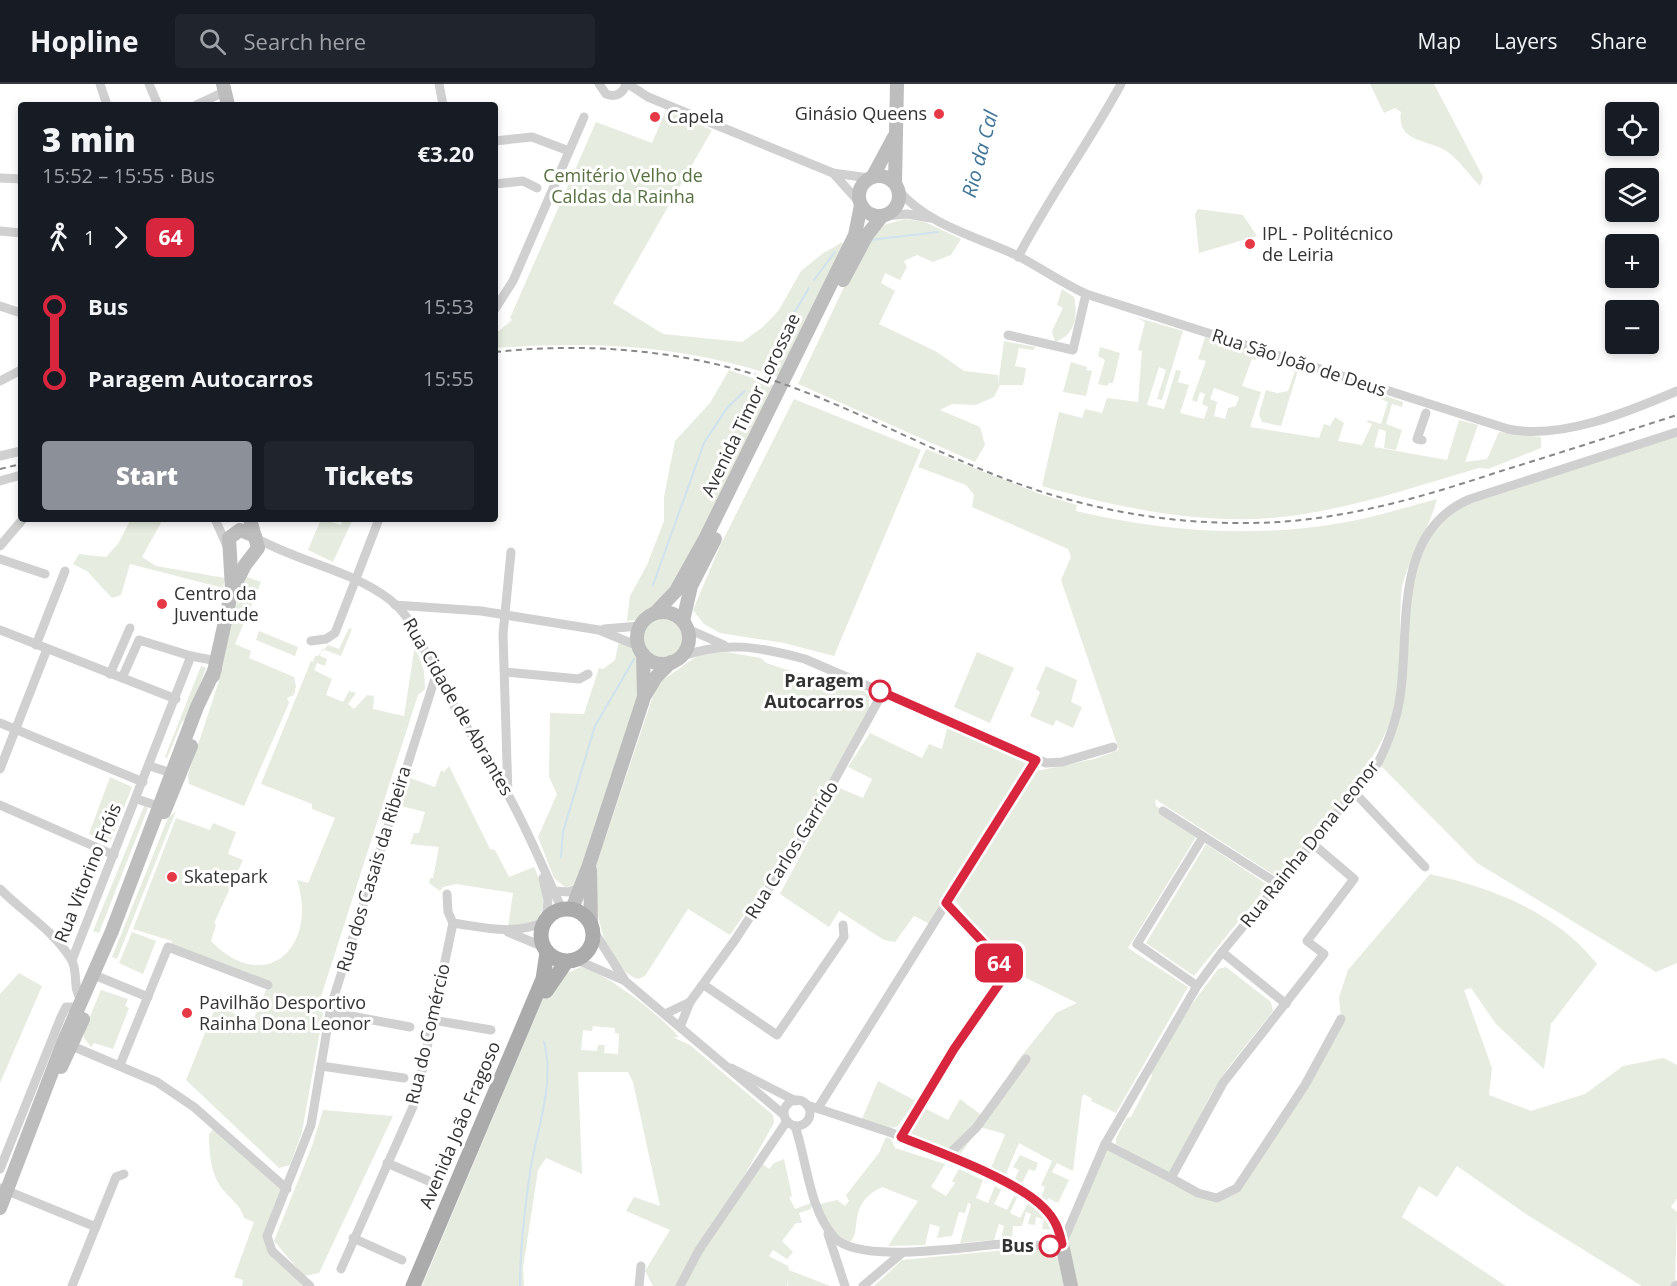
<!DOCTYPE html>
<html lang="en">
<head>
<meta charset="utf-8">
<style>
  :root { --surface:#171b24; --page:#20242c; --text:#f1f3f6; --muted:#9ea1a6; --line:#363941; --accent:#8c9099 }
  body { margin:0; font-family:"Open Sans",sans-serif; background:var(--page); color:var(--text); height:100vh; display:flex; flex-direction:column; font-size:22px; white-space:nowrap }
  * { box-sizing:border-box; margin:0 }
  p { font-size:20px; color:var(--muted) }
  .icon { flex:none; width:33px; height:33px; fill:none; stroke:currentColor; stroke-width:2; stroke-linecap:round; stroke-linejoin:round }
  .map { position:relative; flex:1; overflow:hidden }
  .details { position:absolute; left:18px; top:18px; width:480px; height:420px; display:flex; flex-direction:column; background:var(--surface); border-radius:6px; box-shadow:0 3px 9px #0003 }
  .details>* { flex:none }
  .badge { padding:0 12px; border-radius:9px; font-size:21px; line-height:39px }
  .buttons { position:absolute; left:1605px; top:18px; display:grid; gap:12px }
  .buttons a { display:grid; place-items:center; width:54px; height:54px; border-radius:6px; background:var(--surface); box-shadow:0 3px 9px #0003; font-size:30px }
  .map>.badge { position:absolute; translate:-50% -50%; box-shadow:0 0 0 3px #fff }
  .legs { display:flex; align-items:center; gap:9px; height:66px; padding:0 24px; font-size:20px }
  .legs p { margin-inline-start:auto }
  .overview { display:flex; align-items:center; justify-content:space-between; height:102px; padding:0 24px }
  h1 { font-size:33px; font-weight:800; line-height:45px }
  .primary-button { display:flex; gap:12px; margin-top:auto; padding:12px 24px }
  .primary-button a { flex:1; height:69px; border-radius:6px; background:var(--accent); color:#fff; font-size:24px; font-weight:800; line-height:69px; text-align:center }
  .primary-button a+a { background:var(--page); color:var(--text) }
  ul { padding:0 24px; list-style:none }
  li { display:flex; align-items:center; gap:21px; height:72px; font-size:22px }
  li i { display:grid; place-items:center; width:9px; height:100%; margin:0 8px; background:currentColor }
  li i::after { content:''; width:15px; height:15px; margin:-8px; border:4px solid; border-radius:50%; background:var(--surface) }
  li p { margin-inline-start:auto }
  li:first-child i { background:linear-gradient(#0000 50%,currentColor 0) }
  li:last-child i { background:linear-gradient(currentColor 50%,#0000 0) }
  header { display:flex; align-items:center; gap:36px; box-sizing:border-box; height:84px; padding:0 30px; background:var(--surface); border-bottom:2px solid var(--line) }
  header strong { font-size:28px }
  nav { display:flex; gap:33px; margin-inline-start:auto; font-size:21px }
  .search { width:420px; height:54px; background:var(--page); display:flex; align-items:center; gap:15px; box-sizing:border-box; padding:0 21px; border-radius:6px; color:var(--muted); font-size:22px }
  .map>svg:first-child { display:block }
</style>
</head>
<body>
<header>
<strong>Hopline</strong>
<div class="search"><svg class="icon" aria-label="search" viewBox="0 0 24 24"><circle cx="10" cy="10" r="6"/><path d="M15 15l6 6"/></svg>Search here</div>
<nav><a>Map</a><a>Layers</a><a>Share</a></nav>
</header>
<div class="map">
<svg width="1677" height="1202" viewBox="0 0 1677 1202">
  <rect width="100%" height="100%" fill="#fff"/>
  <!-- green -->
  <g fill="#e6ecdf" fill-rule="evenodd">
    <path d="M1370 0H1434L1483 93 1480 102C1470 92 1460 77 1448 68 1429 55 1396 59 1401 28L1395 24 1384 29Z"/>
    <path d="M666 26 712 46 613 219 663 250 742 258 763 243 779 226 801 187 822 170 841 159 846 160 780 294C687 261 593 257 495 264V250L512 236 510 234 596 38 652 59Z"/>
    <polygon points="1198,125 1243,131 1257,152 1199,169 1195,130"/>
    <polygon points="905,135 925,138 961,155 951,171 933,178 917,171 904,177 907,183 900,196 885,189 881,199 895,207 879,240 937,268 964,287 998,291 998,301 1004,257 1036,263 1033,266 1019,264 1015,282 1026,284 1023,301 1000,301 994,313 976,321 952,320 940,326 980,343 985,361 975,378 798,300 863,163 880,142"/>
    <path d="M1062 205 1074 213C1078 231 1076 251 1055 258L1052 247 1063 224 1057 221Z"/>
    <path d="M1135 233 1183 247 1162 316 1157 315 1166 286 1159 283 1147 321 1164 325 1176 286 1181 287 1178 298 1189 301 1180 329 1204 335 1208 323 1202 320 1205 310 1200 308 1197 318 1192 316 1206 277 1198 275 1205 253 1258 269 1256 276 1252 275 1242 302 1261 308 1250 343 1319 354 1324 340 1330 342 1335 333 1344 339 1338 357 1362 361 1372 340 1367 338 1368 336 1381 340 1388 318 1376 313 1377 309 1403 318 1402 323 1392 320 1386 340 1402 346 1396 366 1384 364 1386 347 1379 345 1374 363 1447 376 1459 336 1478 341 1465 378 1487 375 1499 348 1541 353V364L1488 385 1479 384C1420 401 1360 422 1298 431 1215 444 1122 425 1042 402L1059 328 1082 334 1085 325 1102 329 1107 314 1138 318 1142 267 1138 266 1145 238ZM1214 304 1239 313 1236 322 1228 324 1225 335 1214 332 1217 318 1210 315Z"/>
    <polygon points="1100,263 1120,269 1113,299 1109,299 1107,302 1098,300 1105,276 1098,272"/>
    <polygon points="1071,278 1087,283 1086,286 1092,287 1086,312 1063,308"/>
    <polygon points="1285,278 1299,283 1281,342 1262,338 1259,330 1266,306 1277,309 1288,307 1295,287 1283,283"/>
    <path d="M729 286 773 301C757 343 674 539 627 537L630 512 647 481 664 437V413L675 357 710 319Z"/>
    <polygon points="794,315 921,366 834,572 784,559 720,549 704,540 693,526 720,462"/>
    <polygon points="1677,348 1677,879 1656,888 1477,779 1378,679 1397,631 1404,524 1427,453 1452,423"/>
    <path d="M926 365 1040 410 1077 421 1076 427C1159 447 1250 454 1335 440 1369 435 1403 424 1437 415 1429 446 1410 471 1402 502 1398 538 1402 576 1397 612 1389 673 1316 745 1277 793L1155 715 1156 722 1196 753 1128 864 1188 903 1116 1029 1091 1017 1092 1015 1084 1010 1082 1013 1073 1087 1057 1079 1052 1088 1069 1096 1058 1119 1048 1114 1046 1118 1041 1113 1045 1103 1041 1101 1052 1077 1019 1059 1005 1092 991 1084 1005 1051 1002 1049 980 1043 959 1072 909 1051 926 1025 948 1036 960 1015 984 1033 1016 979 1056 929 1077 919 1010 886 954 815 1037 687 1094 675 1119 666 1061 496 1071 473 1068 465 972 423 974 411 966 401 918 383Z"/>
    <polygon points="131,435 163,435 142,473 156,482 225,494 223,504 130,480 121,511 112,514 87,487 73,480 79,470 106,473 118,460"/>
    <polygon points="321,435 341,441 343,435 353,435 333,478 308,466"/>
    <polygon points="245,492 261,498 235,560 251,567 249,574 294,593 296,602 294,611 287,614 289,619 244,722 189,700 188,691 219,597 226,556"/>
    <circle cx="663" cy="553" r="26"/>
    <path d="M349 544 352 545 341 572 322 565 320 572 327 575 325 582 317 579 314 586 332 595 326 611 343 618 349 607 356 609 348 620 354 625 367 611 374 612 373 625 404 632 415 561 424 587 425 605 418 611 319 919 323 930 302 1048 290 1081 279 1084 186 996 216 922 251 936 252 939 268 901 171 861 172 857 133 845 176 734 210 746 213 739 236 748 228 770 243 776 214 839 216 841 211 857C265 913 319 863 297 796L308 799 335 734 312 725V720L261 700 311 577 313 578 315 572H318L328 561 339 565Z"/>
    <polygon points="259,547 298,563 295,572 256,556"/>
    <polygon points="619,557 628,561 638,573 638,610 577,799 566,804 554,794 538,753 557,710 549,693 550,629 584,630 599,584 603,585 615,576"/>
    <path d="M720 567 761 574 766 579 846 605 864 607 869 612V622L873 624 770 793 730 851 688 825 645 892 638 895C601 881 595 822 594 788L657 600 697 572Z"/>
    <polygon points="977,568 1014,584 990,639 954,623"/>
    <polygon points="201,582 206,584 187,634 182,638 167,674 165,673"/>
    <polygon points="1046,582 1077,596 1071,618 1082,623 1073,644 1056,636 1053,642 1030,632 1040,608 1036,605"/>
    <polygon points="949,636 1036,676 932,841 914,832 895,858 884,856 839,827 829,843 780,810 837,703 863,714 872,695 848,683 870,649 922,674 929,660 942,665"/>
    <path d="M449 682 490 765 495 766 509 793 534 783C541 798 549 824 536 837L508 843 513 809 456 800 443 803 440 807 429 799 430 794H433L439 763 410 760 414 749H419L425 728 401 722 410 694 435 703 441 686 444 688Z"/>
    <polygon points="110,693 132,703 110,759 89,750"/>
    <polygon points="144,722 148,724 99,849 93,847"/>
    <polygon points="176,727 117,875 112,873 168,734"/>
    <polygon points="1206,760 1268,801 1194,892 1146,859"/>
    <path d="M1430 790C1493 804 1556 828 1597 880L1551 940 1544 985 1496 940 1471 904 1464 906 1492 984 1489 1011 1531 1027 1585 1010 1623 982 1664 974 1677 981V1114L1671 1123 1677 1128 1675 1202H1642L1529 1132 1457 1082 1437 1113 1419 1102 1402 1133 1506 1202H874L902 1176 1005 1166 1006 1172V1164C1032 1165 1049 1159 1065 1183L1064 1161 1106 1063 1217 1114 1237 1104 1341 935 1339 913 1348 886Z"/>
    <polygon points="132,848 156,857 143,890 119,879"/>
    <path d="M581 883C608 890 660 931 679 953H673L690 961 773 1031 774 1039 719 1136 759 1077 769 1085 774 1079 784 1075 792 1112 789 1113 795 1125 811 1119V1125L799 1129 802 1139H796L782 1157 793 1168 787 1175 773 1166 769 1172 788 1182 789 1186 830 1202H788V1197L787 1202H653L645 1187 670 1146 626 1127 634 1113 660 1122 633 998 628 988H578L582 1090 546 1074 538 1086 523 1184 524 1202H422L544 912 560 892ZM593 942 615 944V949L619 950 618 970 604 969 605 961H598L597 967 581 966 583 946 592 947Z"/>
    <polygon points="1226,883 1271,918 1273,927 1228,984 1210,1012 1170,1092 1116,1060 1116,1054 1127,1034 1131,1033 1152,992 1151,989 1187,927 1218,885"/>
    <polygon points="19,889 42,902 0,999 0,910"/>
    <polygon points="101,906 128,915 125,922 129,924 113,965 94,959 91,963 84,954 84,947"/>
    <polygon points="878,997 916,1017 897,1043 889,1044 862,1035"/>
    <polygon points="323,1026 393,1032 319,1189 304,1192 274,1157 312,1062"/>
    <path d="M217 1042 287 1105 268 1156 310 1202H242L243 1196 234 1193 254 1138 244 1134C240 1121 234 1118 225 1108 211 1093 209 1070 209 1050Z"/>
    <path d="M886 1053 891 1055 895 1064 945 1080 931 1103 946 1112 955 1099 952 1097 959 1085 983 1096 976 1114 988 1119 995 1102 1001 1106 994 1120 1007 1126 1014 1112 1017 1113 1010 1129 1020 1134 1028 1119 1039 1127 1054 1146 1042 1145 1044 1135 1036 1133 1035 1141 1028 1140 1031 1130 1026 1128 1022 1142H1013L1012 1154H1001L1004 1142 999 1140 994 1156 960 1159 971 1120 968 1119 965 1129 959 1128 952 1152 937 1154 940 1143 930 1140 925 1161 888 1162 918 1117 882 1103C845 1121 864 1147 849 1159L830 1145 820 1120 837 1116 845 1122 849 1117 846 1111 879 1069Z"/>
    <polygon points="1020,1071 1038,1079 1035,1087 1029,1085 1021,1101 1014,1097 1019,1086 1013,1083"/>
  </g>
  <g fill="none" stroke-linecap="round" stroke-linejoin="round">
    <!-- stream -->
    <g stroke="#cfe2ee" stroke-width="2">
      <polyline points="870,156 938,148"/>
      <polyline points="814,196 835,168"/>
      <polyline points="773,265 809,204"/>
      <polyline points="653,501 704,359 727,324 745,307"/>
      <polyline points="561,773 563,748 595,642 634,575"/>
      <path d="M520 1202C520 1161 525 1122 531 1082 538 1043 555 997 544 958"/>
    </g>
    <!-- street -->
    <g stroke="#d0d0d0" stroke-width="9">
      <polyline points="100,0 107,21"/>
      <polyline points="149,0 158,21"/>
      <polyline points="439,0 443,21"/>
      <path d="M599 0 606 10C615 14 623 10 626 0"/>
      <polyline points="628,0 648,13 833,89 869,94"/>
      <polyline points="196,21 224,8"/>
      <polyline points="495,57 532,53 569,67"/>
      <polyline points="833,89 859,118"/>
      <polyline points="0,94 21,95"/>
      <polyline points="495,100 523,97 537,104"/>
      <path d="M898 106C929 142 976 152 1018 172 1041 184 1062 199 1086 210L1508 345C1561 356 1628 328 1677 307"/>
      <polyline points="885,132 907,130 930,134"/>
      <polyline points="0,147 21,149"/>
      <path d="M1018 173C1049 113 1089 59 1121 0"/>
      <polyline points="0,222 21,229"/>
      <polyline points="495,225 513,197 584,33"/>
      <polyline points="1008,251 1073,266 1086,210"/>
      <polyline points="0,297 21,286"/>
      <polyline points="1422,356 1417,355 1426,329"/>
      <polyline points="0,372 21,367"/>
      <polyline points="0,397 21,391"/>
      <polyline points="215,435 227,462"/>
      <path d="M256 454C298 478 351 486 389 515 416 536 421 563 437 592 458 632 485 670 507 709 528 746 544 787 562 825"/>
      <polyline points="0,462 23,435"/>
      <polyline points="0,475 45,490"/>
      <polyline points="395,521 481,527 599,546 638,562"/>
      <polyline points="604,545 640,542"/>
      <polyline points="688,545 724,561"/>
      <polyline points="0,546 176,615"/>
      <polyline points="311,557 326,555 335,549 379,435"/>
      <polyline points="36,561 65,487"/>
      <path d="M680 573C725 556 760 563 805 575L1046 679 1062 678 1113 663"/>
      <polyline points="505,588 579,595 588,590"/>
      <polyline points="110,590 130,544"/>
      <polyline points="122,594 139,556 191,572 217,577"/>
      <polyline points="0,639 143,698"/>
      <polyline points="150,682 171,689"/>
      <polyline points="0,685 47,565"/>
      <polyline points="1355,709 1425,783"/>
      <polyline points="508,711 503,550 511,468"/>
      <polyline points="137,715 158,722"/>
      <polyline points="0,721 114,771"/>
      <polyline points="1163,727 1278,800"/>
      <polyline points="543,794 548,817 546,835"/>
      <path d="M0 805C24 829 53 846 71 875 79 888 72 905 81 915"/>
      <polyline points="554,807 569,808 579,804"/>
      <path d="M453 839C487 844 510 851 543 839"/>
      <polyline points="593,846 624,895"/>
      <polyline points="508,848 544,863"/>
      <polyline points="1222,868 1286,920"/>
      <polyline points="72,876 191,572"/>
      <polyline points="577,876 625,897 784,1031"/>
      <polyline points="99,893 148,913"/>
      <polyline points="704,901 777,951 844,853 843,841"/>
      <polyline points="1197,902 1137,860 1203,753"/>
      <polyline points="330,928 410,943"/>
      <polyline points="665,930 690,918 735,856 804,751 883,608"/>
      <polyline points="433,936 491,946"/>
      <polyline points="680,943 690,918"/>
      <polyline points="72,962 157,998 194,1023 287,1105"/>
      <polyline points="120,981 168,863 268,901"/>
      <polyline points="321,982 404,994"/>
      <polyline points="731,984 796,1017"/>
      <circle cx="797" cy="1029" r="13"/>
      <polyline points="807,1021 892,1049 979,1086 1033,1115 1058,1143 1062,1160"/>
      <polyline points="818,1024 1036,676"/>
      <path d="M795 1042C807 1077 809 1125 834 1153 858 1181 967 1162 1003 1160 1022 1159 1043 1164 1062 1160"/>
      <polyline points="901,1053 963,952 1006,889 992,868 946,819"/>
      <polyline points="1105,1060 1171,1094 1223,999 1324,870 1307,857 1354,795 1313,760"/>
      <polyline points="947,1072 976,1044 1026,975"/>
      <polyline points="387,1079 438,1101"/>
      <polyline points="0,1085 61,933 66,923 78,923"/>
      <polyline points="1171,1094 1198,1109 1217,1114 1237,1104 1305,1001 1341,935"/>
      <polyline points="0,1104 96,1143"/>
      <polyline points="828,1150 845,1202"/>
      <polyline points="353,1154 402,1176"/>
      <path d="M1062 1160 1105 1060 1197 902 1222 868 1378 679C1390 655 1398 633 1401 606 1409 540 1394 447 1470 415L1677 348"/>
      <polyline points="341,1185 416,1016 453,839 448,828 447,810"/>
      <polyline points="72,1202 116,1093 124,1090"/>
      <polyline points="310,1202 272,1167 267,1152 311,1041 331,922 436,591"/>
      <polyline points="639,1202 641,1182"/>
      <polyline points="680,1202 699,1166 787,1037"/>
      <polyline points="863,1202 902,1169"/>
      <polyline points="1675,1202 1677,1201"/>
    </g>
    <!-- secondary -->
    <g stroke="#bdbdbd" stroke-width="14">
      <polyline points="223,0 228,21"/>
      <circle cx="879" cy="112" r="20"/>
      <polyline points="873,92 894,53"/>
      <polyline points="895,99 897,0"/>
      <polyline points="843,196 867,151 882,132"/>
      <polyline points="232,505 229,454 240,446 255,452"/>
      <circle cx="663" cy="554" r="26"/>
      <polyline points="655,529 676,507 705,455 855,151 861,121"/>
      <polyline points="683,537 691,502 715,455"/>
      <polyline points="643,570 644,611"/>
      <polyline points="213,592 232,506 245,481 258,464 250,435"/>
      <polyline points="164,728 191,662"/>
      <polyline points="590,786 591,840"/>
      <polyline points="572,825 589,781 644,613 656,593 671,578"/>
      <polyline points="61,983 83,935"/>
      <polyline points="0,1124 63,959 112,847 197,623 215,585"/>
      <polyline points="1062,1160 1071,1202"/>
    </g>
    <!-- primary -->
    <g stroke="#ababab" stroke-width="15">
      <circle cx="567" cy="851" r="26"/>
      <polyline points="546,907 566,878"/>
      <polyline points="413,1202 543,895 547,868"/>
    </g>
    <!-- rail -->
    <g stroke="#888" stroke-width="2" stroke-dasharray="6 4.5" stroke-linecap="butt">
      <path d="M495 268C590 258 684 266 775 297 878 332 972 392 1078 418 1142 435 1213 442 1279 438 1355 433 1429 411 1501 387 1560 369 1618 350 1677 331"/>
      <polyline points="0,385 21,380"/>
    </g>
  </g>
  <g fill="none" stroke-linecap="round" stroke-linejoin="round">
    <defs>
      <path id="line-1" d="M880 607 1036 676 946 819 992 868 1006 890 954 965 901 1053C938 1068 1017 1096 1044 1124 1055 1135 1059 1145 1062 1160L1050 1162"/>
    </defs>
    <!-- line-1 casing -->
    <use href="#line-1" stroke="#fff" stroke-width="14"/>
    <!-- line-1 -->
    <use href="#line-1" stroke="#d7263d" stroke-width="9"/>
  </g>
  <!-- markers -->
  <g fill="#e63946" stroke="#fff" stroke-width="2">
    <circle cx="939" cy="30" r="6"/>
    <circle cx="655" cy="33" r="6"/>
    <circle cx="1250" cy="160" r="6"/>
    <circle cx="162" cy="520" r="6"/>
    <circle cx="172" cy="793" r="6"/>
    <circle cx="187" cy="929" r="6"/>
  </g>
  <g fill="#fff" stroke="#d7263d" stroke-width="3">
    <circle cx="880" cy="607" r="10"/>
    <circle cx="1050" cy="1162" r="10"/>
  </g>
  <g text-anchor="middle" stroke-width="6" stroke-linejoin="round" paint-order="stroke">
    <!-- poi labels -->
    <g font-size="18" fill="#333" stroke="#fff" text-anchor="start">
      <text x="927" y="36" text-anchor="end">Ginásio Queens</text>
      <text x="667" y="39">Capela</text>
      <text x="1262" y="156">IPL - Politécnico<tspan x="1262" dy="21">de Leiria</tspan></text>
      <text x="174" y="516">Centro da<tspan x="174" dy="21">Juventude</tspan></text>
      <text x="184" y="799">Skatepark</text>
      <text x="199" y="925">Pavilhão Desportivo<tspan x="199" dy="21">Rainha Dona Leonor</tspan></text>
    </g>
    <!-- park labels -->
    <g font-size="18" fill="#56703f" stroke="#fff">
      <text x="623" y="98">Cemitério Velho de<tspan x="623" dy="21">Caldas da Rainha</tspan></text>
    </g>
    <!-- street labels -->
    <g font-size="18" fill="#333" stroke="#fff">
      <text transform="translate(1299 279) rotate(18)" y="6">Rua São João de Deus</text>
      <text transform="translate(751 321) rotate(-64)" y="6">Avenida Timor Lorossae</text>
      <text transform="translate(458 623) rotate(60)" y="6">Rua Cidade de Abrantes</text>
      <text transform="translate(1310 760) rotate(-51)" y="6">Rua Rainha Dona Leonor</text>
      <text transform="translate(792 766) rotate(-58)" y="6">Rua Carlos Garrido</text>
      <text transform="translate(374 785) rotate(-73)" y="6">Rua dos Casais da Ribeira</text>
      <text transform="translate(88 789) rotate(-68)" y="6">Rua Vitorino Fróis</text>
      <text transform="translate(428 950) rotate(-77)" y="6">Rua do Comércio</text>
      <text transform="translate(460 1041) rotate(-67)" y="6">Avenida João Fragoso</text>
    </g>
    <!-- stop labels -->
    <g font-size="18" font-weight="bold" fill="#333" stroke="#fff" text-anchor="end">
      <text x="864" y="603">Paragem<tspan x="864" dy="21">Autocarros</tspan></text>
      <text x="1034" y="1168">Bus</text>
    </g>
    <!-- water labels -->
    <g font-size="20" font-style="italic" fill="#3f7597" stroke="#fff">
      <text transform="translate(980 70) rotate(-75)" y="7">Rio da Cal</text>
    </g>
  </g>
</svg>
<div class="buttons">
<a><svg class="icon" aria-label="locate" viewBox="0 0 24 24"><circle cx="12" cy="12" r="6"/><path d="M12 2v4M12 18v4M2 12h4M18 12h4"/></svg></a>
<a><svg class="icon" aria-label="layers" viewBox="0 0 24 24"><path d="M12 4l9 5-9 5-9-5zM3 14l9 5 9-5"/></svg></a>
<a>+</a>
<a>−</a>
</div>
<b class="badge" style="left:999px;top:879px;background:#d7263d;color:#fff">64</b>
<section class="details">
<div class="overview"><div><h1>3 min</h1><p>15:52 – 15:55 · Bus</p></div><b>€3.20</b></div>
<div class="legs"><svg class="icon" aria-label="walk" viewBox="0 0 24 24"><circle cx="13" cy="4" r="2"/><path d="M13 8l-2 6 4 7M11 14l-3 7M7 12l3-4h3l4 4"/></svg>1<svg class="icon" aria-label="forward" viewBox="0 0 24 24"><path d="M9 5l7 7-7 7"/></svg><b class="badge" style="background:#d7263d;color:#fff">64</b></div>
<ul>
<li><i style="color:#d7263d"></i><b>Bus</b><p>15:53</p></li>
<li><i style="color:#d7263d"></i><b>Paragem Autocarros</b><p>15:55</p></li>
</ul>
<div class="primary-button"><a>Start</a><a>Tickets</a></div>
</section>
</div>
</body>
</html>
